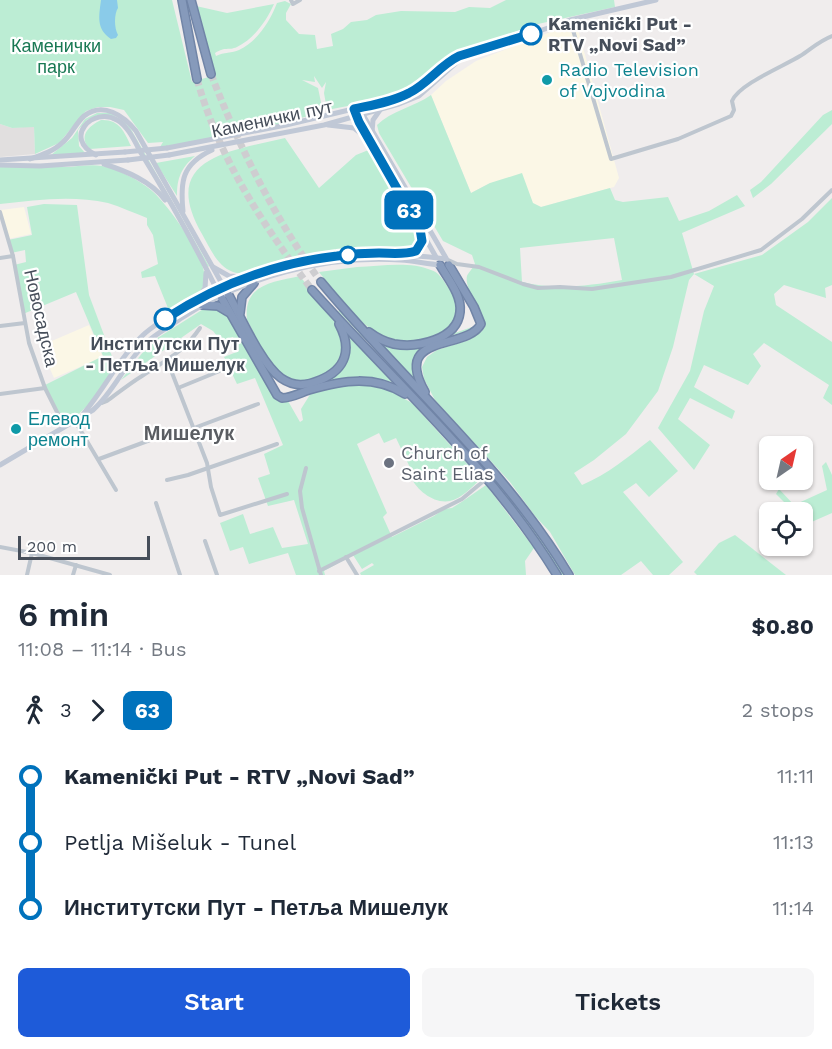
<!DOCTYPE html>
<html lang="en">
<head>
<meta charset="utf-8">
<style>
  :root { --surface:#fff; --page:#f6f6f7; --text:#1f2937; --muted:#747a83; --accent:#1e5bd9 }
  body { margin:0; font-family:"Work Sans",sans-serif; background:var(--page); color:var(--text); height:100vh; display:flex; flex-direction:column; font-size:22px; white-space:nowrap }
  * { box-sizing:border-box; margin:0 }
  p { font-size:20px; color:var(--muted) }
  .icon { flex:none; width:33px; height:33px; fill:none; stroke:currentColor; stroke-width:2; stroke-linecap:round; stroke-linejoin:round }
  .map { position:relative; height:575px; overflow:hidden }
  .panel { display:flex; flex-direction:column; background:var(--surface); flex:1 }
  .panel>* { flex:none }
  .badge { padding:0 12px; border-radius:9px; font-size:21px; line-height:39px }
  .needle { width:39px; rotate:34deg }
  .fabs { position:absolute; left:759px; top:436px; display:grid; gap:12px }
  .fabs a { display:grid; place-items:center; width:54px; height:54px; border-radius:9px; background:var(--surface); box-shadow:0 2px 4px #0004; font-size:30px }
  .scale { position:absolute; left:18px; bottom:15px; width:132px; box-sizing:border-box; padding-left:6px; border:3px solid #464e5a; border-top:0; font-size:16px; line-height:21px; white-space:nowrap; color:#464e5a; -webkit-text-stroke:4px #fff; paint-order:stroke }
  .map>.badge { position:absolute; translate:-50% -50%; box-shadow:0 0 0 3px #fff }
  .legs { display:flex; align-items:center; gap:9px; height:66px; padding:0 18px; font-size:20px }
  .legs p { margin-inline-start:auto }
  .summary { display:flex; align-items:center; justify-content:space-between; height:102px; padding:0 18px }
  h1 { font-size:33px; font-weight:600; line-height:45px }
  .action { display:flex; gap:12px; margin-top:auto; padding:12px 18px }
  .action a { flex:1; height:69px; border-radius:9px; background:var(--accent); color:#fff; font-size:24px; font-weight:600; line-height:69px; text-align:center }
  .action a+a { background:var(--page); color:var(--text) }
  ul { padding:0 18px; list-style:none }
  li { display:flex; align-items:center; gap:21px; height:66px; font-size:22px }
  li i { display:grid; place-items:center; width:9px; height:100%; margin:0 8px; background:currentColor }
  li i::after { content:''; width:15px; height:15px; margin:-8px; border:4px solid; border-radius:50%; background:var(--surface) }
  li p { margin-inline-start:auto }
  li:first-child i { background:linear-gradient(#0000 50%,currentColor 0) }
  li:last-child i { background:linear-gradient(currentColor 50%,#0000 0) }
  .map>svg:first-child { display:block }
</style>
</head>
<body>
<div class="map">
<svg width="832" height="575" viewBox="0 0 832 575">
  <rect width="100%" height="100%" fill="#f0eded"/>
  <!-- commercial -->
  <g fill="#fbf7e6">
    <polygon points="576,22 619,178 614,187 541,207 490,183 471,193 431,95 446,81 476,61"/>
    <polygon points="24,207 31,234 8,239 1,210"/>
    <polygon points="89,325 103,357 54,378 40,346"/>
  </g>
  <!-- education -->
  <polygon fill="#e1dfdf" points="0,124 12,128 34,126 35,154 0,157"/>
  <!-- green -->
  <g fill="#bcedd4" fill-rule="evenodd">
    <path d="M0 0H172L192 82 215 75 196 6 227 13 274 4C267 20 254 39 237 47 228 51 226 46 215 53L216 56C224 52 232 53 239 50 258 41 270 21 277 3L285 1 291 4 286 13V20L299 34 315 35 317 49 333 46 331 34 343 29 351 22 367 20 376 15 401 11 455 12 469 7 490 8 506 0H614L615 7 538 24 467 48 449 58 411 91 394 97 327 110 324 93 326 82 322 88 314 76 315 82 302 80 318 88 323 112 246 133 160 147 163 142 148 143 124 110 110 107H98L86 111 59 143 35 154 34 127 12 128 0 124Z"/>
    <path d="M431 95 471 193 490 183 522 173 533 203 541 207 610 188 615 200 623 202 668 197 679 221 709 211 737 195 745 206 682 233 694 274 762 255 808 222 832 198V285L825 288 826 298 784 285 774 294 776 305 832 342V405L823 398 829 385 764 343 753 354 761 366 748 385 704 365 694 387 735 411 732 419 690 398 678 419 710 445 694 470 658 428 690 371 704 311 714 286 694 274 689 280 673 347 658 391 626 434 594 460 574 473 582 485C608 474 628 457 650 440L678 471 649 497 636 483 623 492 683 562 669 575H653L641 561 621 575H575L550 532 535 516 510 482 435 400 424 379 422 367 427 357 437 350 469 340 482 331 485 326C481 313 464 287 467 276 468 273 473 268 475 264L472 255 443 241 379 133 377 125C391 111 414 107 431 95ZM614 238 622 280C589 286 554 290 522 282L520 248Z"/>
    <polygon points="832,110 832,124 771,184 753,198 750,190 761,182 823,115"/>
    <polygon points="97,113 110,113 128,124 209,266 208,267 127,125 98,115 87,120 78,130 79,146 85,153 51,155 72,138 85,119"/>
    <path d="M101 120C119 119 124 131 131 146L90 149C78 137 88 126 101 120Z"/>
    <path d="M285 138 319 188 356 155 371 149C380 165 421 227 418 242 414 258 363 251 349 253 328 256 307 258 286 263 270 266 250 278 233 272 217 266 210 248 202 234 158 158 230 151 285 138Z"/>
    <path d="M195 156C181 168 177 178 177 196L156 163Z"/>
    <path d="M0 166C22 167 43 167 65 167 76 167 90 164 102 166 118 169 139 180 151 190 167 203 212 265 204 284 198 300 184 305 170 313L155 276 142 278 141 272 158 264 153 235 147 225V218C134 213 121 207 108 203 72 195 36 200 0 204Z"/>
    <path d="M44 204 77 205 89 295 116 367C100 390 89 409 65 424L45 385 103 356 76 292 23 314 14 265 26 262 25 250 11 253 8 240 32 235 27 207Z"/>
    <path d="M357 267C380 266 410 261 431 270 438 272 443 279 447 286 453 294 459 305 456 316 450 339 402 347 384 337 356 323 338 296 319 272Z"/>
    <path d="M300 276C313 294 340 318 344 340 349 366 311 393 288 380 268 369 258 339 247 320 243 284 273 282 300 276Z"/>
    <path d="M205 308 219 309 229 315 275 399 288 401 300 422 303 420 301 409 311 393 340 385 381 386 412 403 481 479C473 486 461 499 450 501 434 504 418 491 411 478L414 476 396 438 384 443 379 433 357 444 387 513 383 517 392 537 434 516 444 509 452 508 463 501 486 485 534 548 525 561 526 575H361L360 573 374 565 372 563 362 569 353 555 324 571 325 575H296L288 553 249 564 243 547 230 551 220 523 243 514 250 534 273 527 282 548 308 544 294 500 268 506 258 478 270 474 264 454 283 445 255 378 237 384 224 357 239 351 233 337 221 341 213 331 201 324 121 380 151 342Z"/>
    <path d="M340 310C419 394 502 477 564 575H561C501 477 417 395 338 311Z"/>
    <path d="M472 327 473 329C446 338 403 344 417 383L379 341 412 348Z"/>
    <path d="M349 336 392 382 366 377 347 379 290 395 289 392C321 383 353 378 349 336Z"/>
    <polygon points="826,462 832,475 832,513 807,524 803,520 802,513 795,513 776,494 779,489 794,505 827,490 822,466"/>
    <polygon points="735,535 786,575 697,575 694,572 719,543"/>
  </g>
  <!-- water -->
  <path fill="#8acbe9" d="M101 0H117L118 8C114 14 114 28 118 35L116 38 111 39C96 29 99 16 101 0Z"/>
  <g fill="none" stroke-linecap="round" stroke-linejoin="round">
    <!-- highway-tunnel -->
    <g stroke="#cecdd0" stroke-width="7" stroke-dasharray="7 3.5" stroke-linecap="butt">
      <path d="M211 74C239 147 275 219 321 282"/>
      <path d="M197 79C220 161 262 223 312 290"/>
    </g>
    <defs>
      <g id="highway">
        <polyline points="182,0 197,79"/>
        <polyline points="191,0 211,74"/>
        <path d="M321 282C403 381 502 464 569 575"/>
        <path d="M312 290C395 383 491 467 557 575"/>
        <path d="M227 292C240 315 261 364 281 378 294 387 306 386 320 380 347 369 352 348 339 324"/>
        <path d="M220 295 277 395 282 398C291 398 300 393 309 390 344 380 374 375 405 394"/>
        <polyline points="202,305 218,306 228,312"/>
        <polyline points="240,313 242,297 254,283"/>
        <path d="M369 332C377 338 385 342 394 344 417 348 457 340 460 312 462 295 448 279 440 265"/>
        <path d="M425 392C391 332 467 351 481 324L474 307 449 265"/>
      </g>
    </defs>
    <!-- highway casing -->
    <use href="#highway" stroke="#7185a7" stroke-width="10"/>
    <!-- street -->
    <g stroke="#bec6cf" stroke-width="4">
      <polyline points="291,0 293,4 300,0"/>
      <path d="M570 20 611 159 678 139 731 116 734 110 732 101C739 84 784 66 800 56 811 49 819 41 832 36"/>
      <polyline points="0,212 13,256 29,343 45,388 64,426"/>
      <polyline points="0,258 13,256"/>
      <polyline points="446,259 457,264 479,267 523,284 538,288 560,287 592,289 671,277 761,250 802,219 832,190"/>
      <polyline points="0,326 25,323"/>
      <polyline points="167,360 207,463 211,487 220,515 287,494"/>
      <polyline points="178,388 227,368"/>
      <polyline points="0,394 45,388"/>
      <path d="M102 403 107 401C118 393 129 384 142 376 167 359 182 354 200 328"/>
      <polyline points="75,421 116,490"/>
      <polyline points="194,428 258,404"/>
      <polyline points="99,459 161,436"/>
      <polyline points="306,468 300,491 302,508 321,575"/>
      <polyline points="167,480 188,475 277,444"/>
      <polyline points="156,503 180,575"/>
      <polyline points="205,541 217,575"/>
      <polyline points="0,547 32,553 110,575"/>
      <polyline points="346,557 357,575"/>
      <polyline points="319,571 462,499 486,479"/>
      <polyline points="27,575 32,553"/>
      <polyline points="73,575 76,565"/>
    </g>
    <!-- secondary -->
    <g stroke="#c0c8d6" stroke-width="5">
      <polyline points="362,113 446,258"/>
      <polyline points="355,114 436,257"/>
      <polyline points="328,125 354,128 364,136"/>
      <polyline points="372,132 373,120 380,110"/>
      <polyline points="167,148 286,125 391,100 410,93 449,60 470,51 531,34 570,20 656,0"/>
      <path d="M96 155C62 138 93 106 117 120 128 126 135 142 141 153 168 197 194 243 217 290"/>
      <polyline points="169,155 324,125 399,104 419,96 463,57"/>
      <path d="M30 159C42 155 54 151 63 142 71 135 76 123 84 116 103 101 124 116 136 131L225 289"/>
      <polyline points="0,160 125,152"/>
      <path d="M104 164C126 171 151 181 165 200"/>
      <polyline points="0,165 40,166 128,160"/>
      <path d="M183 211C180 181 182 164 212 150"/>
      <polyline points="409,253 415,251 421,245 421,233"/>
      <polyline points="213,267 229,276 244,277"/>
      <polyline points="199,297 205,288 206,273"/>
      <path d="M84 413C105 388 119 358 142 336 151 327 164 320 175 312 254 260 353 246 446 259"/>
      <path d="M0 465 93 410C115 391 125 362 147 342 157 333 169 327 180 319 243 277 325 255 401 260 414 261 428 264 441 265"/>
    </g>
    <!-- highway -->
    <use href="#highway" stroke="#869abb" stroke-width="7"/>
    <!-- secondary-bridge -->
    <g stroke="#c0c8d6" stroke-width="5">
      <polyline points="125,152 167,148"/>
      <polyline points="128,160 169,155"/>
    </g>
  </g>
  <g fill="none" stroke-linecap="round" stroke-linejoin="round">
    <defs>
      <path id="line-1" d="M165 319C217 285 276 263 337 256 351 254 365 253 379 253 391 253 403 255 416 251L422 241 420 229 359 122 354 109C372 105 392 102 409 93 428 84 440 65 459 56L531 34"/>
    </defs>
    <!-- line-1 casing -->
    <use href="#line-1" stroke="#fff" stroke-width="14"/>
    <!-- line-1 -->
    <use href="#line-1" stroke="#0072bc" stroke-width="9"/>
  </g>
  <!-- markers -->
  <g fill="#fff" stroke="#0072bc" stroke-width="3">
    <circle cx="531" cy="34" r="10"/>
    <circle cx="348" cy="255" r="8"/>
    <circle cx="165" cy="319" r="10"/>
  </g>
  <g fill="#0f9aa8" stroke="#fff" stroke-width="2">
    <circle cx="547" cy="80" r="6"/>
    <circle cx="16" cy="429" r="6"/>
  </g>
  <circle fill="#6b7280" stroke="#fff" stroke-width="2" cx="389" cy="463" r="6"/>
  <g text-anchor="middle" stroke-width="4.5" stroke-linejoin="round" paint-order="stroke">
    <!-- stop labels -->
    <g font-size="18" font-weight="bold" fill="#464e5a" stroke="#fff" text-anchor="start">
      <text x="548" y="30">Kamenički Put -<tspan x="548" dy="21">RTV „Novi Sad”</tspan></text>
      <text x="165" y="350" text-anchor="middle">Институтски Пут<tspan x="165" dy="21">- Петља Мишелук</tspan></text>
    </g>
    <!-- park labels -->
    <g font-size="18" fill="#197954" stroke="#fff">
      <text x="56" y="52">Каменички<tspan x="56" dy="21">парк</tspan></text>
    </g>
    <!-- culture labels -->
    <g font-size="18" fill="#0d838f" stroke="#fff" text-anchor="start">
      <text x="559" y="76">Radio Television<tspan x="559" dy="21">of Vojvodina</tspan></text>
      <text x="28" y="425">Елевод<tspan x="28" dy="21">ремонт</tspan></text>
    </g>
    <!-- street labels -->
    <g font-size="18" fill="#464e5a" stroke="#fff">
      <text transform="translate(272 119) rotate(-12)" y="6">Каменички пут</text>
      <text transform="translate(41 318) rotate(77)" y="6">Новосадска</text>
    </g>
    <!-- worship labels -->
    <g font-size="18" fill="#5b616d" stroke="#fff" text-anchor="start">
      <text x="401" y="459">Church of<tspan x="401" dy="21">Saint Elias</tspan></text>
    </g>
    <!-- neighbourhood labels -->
    <g font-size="20" font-weight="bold" fill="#5a5d62" stroke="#fff">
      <text x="189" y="440">Мишелук</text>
    </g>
  </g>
</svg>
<div class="fabs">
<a><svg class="needle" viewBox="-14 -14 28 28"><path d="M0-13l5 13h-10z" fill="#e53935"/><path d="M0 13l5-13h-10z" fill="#747a83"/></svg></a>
<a><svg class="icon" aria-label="locate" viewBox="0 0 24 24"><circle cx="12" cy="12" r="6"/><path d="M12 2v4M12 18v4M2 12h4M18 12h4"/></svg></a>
</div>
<div class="scale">200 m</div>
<b class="badge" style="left:409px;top:210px;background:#0072bc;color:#fff">63</b>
</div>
<section class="panel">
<div class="summary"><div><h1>6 min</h1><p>11:08 – 11:14 · Bus</p></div><b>$0.80</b></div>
<div class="legs"><svg class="icon" aria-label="walk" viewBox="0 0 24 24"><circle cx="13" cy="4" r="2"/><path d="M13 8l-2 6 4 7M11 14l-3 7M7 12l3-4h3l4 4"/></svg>3<svg class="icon" aria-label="forward" viewBox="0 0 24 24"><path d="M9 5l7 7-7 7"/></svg><b class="badge" style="background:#0072bc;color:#fff">63</b><p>2 stops</p></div>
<ul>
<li><i style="color:#0072bc"></i><b>Kamenički Put - RTV „Novi Sad”</b><p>11:11</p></li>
<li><i style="color:#0072bc"></i><span>Petlja Mišeluk - Tunel</span><p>11:13</p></li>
<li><i style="color:#0072bc"></i><b>Институтски Пут - Петља Мишелук</b><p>11:14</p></li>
</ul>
<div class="action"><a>Start</a><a>Tickets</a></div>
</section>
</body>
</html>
